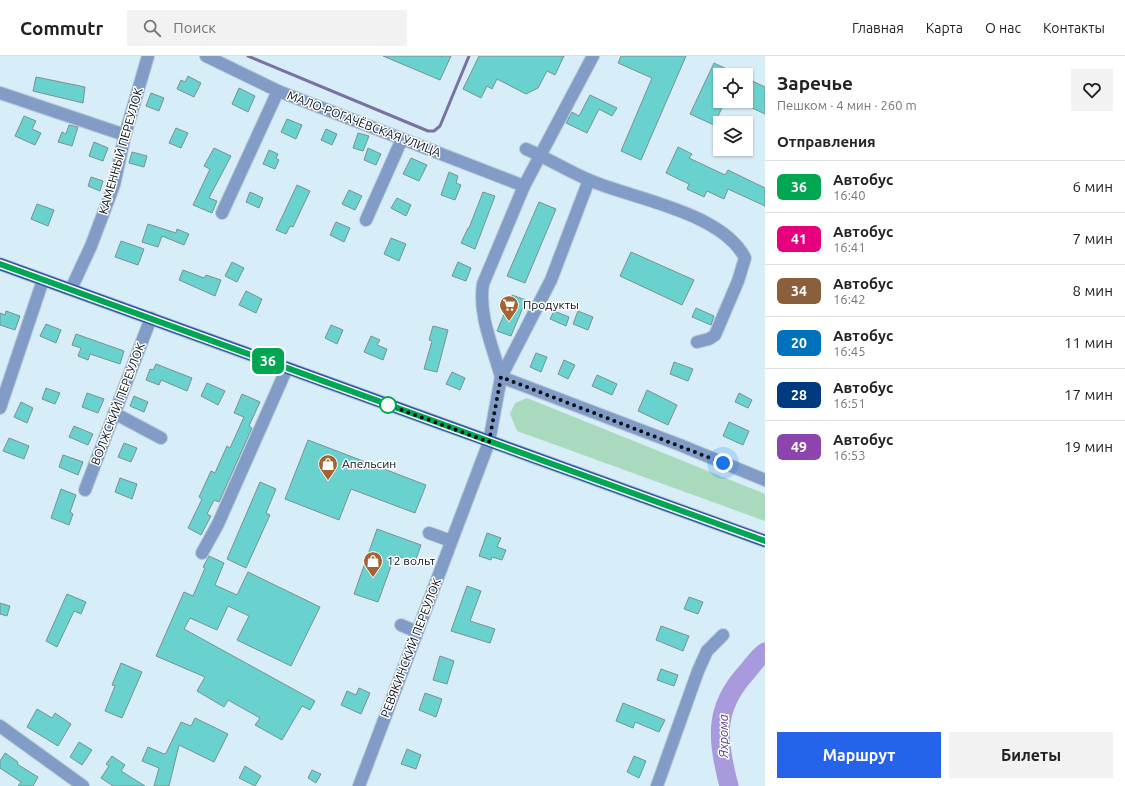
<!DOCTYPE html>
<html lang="ru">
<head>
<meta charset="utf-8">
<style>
  :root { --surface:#fff; --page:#f2f2f2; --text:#222; --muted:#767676; --line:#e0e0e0; --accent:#2563eb }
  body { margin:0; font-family:Ubuntu,sans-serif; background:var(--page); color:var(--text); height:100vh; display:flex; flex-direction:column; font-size:15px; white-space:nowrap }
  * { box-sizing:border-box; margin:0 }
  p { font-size:13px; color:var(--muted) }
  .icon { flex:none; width:22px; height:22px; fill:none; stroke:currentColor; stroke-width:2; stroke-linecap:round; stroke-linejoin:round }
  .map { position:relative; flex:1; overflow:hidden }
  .side { display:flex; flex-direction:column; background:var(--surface); width:360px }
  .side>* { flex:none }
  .badge { padding:0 8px; border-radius:6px; font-size:14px; line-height:26px }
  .tools { position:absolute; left:713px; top:12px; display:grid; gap:8px }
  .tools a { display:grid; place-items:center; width:40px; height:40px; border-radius:0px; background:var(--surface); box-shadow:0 1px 3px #0004; font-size:20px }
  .you { position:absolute; width:20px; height:20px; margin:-10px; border:3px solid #fff; border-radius:50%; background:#1a73e8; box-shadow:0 0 0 6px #1a73e833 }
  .map>.badge { position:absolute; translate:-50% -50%; box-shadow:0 0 0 2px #fff }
  h2 { padding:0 12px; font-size:15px; line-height:36px }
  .round { display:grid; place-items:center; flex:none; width:42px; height:42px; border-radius:0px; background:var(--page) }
  .headline { display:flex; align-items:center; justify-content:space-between; height:68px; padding:0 12px }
  h1 { font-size:19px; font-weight:700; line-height:30px }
  .primary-button { display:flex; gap:8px; margin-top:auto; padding:8px 12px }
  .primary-button a { flex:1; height:46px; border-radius:0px; background:var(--accent); color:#fff; font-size:16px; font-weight:700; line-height:46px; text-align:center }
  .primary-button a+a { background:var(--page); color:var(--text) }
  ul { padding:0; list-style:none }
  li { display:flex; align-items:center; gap:12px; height:52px; padding:0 12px; border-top:1px solid var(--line) }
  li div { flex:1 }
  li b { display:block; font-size:15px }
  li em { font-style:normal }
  li .badge { min-width:44px; font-weight:700; text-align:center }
  header { display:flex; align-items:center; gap:24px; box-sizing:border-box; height:56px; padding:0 20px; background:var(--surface); border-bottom:1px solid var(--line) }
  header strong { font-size:19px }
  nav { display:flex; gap:22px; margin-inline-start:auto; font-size:14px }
  .search { width:280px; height:36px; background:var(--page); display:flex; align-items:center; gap:10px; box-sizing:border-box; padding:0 14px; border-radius:0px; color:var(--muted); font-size:15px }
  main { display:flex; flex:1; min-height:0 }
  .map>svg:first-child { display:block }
</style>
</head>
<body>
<header>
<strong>Commutr</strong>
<div class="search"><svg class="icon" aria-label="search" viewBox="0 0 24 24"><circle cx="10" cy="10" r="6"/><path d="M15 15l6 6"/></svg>Поиск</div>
<nav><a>Главная</a><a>Карта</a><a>О нас</a><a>Контакты</a></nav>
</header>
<main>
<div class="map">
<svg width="765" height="730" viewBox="0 0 765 730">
  <rect width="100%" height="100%" fill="#d7eef9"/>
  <!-- green -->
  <polygon fill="#aadabd" points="527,342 765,438 765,465 517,375 510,358 515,347"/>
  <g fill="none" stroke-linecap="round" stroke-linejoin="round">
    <!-- stream -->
    <polyline stroke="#7971a1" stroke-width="3" points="248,0 428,75 434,75 440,70 469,0"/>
    <!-- river -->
    <path stroke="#a99add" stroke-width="19" d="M729 730C717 685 713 653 746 617 752 610 758 601 765 596"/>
  </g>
  <!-- building -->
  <g fill="#69d2ce" stroke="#799291">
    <polygon points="383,0 451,0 440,24"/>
    <polygon points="479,0 564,0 555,19 547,15 538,32 526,38 497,23 492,33 487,30 481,42 463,33"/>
    <polygon points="621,0 686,0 641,104 621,95 652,22 618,7"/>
    <polygon points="714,7 739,19 720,19 720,45 725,45 714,69 690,58"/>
    <polygon points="188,20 201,27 194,41 177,33 181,24 185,26"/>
    <polygon points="36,21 85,31 83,47 33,35"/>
    <polygon points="746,22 765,31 765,58 746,49"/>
    <polygon points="239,32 255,40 248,56 232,48"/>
    <polygon points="151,37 164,42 159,55 146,50"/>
    <polygon points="590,39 617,52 612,60 599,53 587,77 566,67 572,56 579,60"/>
    <polygon points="24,60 36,65 32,73 41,77 35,89 15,80"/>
    <polygon points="287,63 302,69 296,83 281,76"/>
    <polygon points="69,69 78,71 72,90 58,86 62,76 66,78"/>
    <polygon points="176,72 188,77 181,92 169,87"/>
    <polygon points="326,73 337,78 332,89 321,84"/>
    <polygon points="358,77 369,80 363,95 353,92"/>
    <polygon points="94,86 108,92 103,105 89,100"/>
    <polygon points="678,91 692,98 689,102 725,119 728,114 765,132 765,150 728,133 724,143 707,135 704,141 687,133 689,128 666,117"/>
    <polygon points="214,92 231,100 209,142 217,145 212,157 193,149 210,113 204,110"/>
    <polygon points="368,92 381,98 376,109 364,104"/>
    <polygon points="269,94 278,98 276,102 279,104 275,113 263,108"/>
    <polygon points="132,96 147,100 144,111 129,107"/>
    <polygon points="411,102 427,109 419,125 403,118"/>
    <polygon points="449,116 458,120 456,127 461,129 455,144 441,139"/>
    <polygon points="91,121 103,125 100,135 88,130"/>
    <polygon points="297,129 310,135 293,171 290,170 286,178 276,174"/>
    <polygon points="349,134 362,140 355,154 342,148"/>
    <polygon points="250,136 263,142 259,152 246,146"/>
    <polygon points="483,136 495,140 475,193 461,187 468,172 469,172"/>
    <polygon points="397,142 411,149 406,160 391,152"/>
    <polygon points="539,146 556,153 525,227 507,220"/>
    <polygon points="37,148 54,154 48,170 31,163"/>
    <polygon points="336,166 350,172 344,186 330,179"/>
    <polygon points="148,168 176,177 177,173 189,178 184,189 162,180 158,191 142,186"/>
    <polygon points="391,182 406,188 399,205 384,198"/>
    <polygon points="121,185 144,193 138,209 115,201"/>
    <polygon points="631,196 694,224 682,249 620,220"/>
    <polygon points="232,206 244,212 237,226 225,220"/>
    <polygon points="458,206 471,212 466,225 452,220"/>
    <polygon points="183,214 204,222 206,219 221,224 215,240 179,224"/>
    <polygon points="246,235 262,243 256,257 239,249"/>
    <polygon points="512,239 526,244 511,280 497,275"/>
    <polygon points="696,252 714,260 711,269 692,261"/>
    <polygon points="6,255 20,260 15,274 0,269 0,257 5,259"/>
    <polygon points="554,255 569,261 566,270 550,263"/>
    <polygon points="578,255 593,261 588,274 573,268"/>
    <polygon points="46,268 61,274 56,287 40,280"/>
    <polygon points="331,269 343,274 337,288 325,282"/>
    <polygon points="433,270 448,274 437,316 424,313 432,285 429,284"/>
    <polygon points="76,278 124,295 120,308 90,298 88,304 78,300 81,292 72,289"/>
    <polygon points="371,280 380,284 377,289 387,293 383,304 364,296"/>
    <polygon points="536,297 547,301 541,316 530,311"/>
    <polygon points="564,304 575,309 568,323 558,318"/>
    <polygon points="674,306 693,313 688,325 670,318"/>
    <polygon points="156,308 192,322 187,335 161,324 159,329 146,324 150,313 153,314"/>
    <polygon points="452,316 465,322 460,334 446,328"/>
    <polygon points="597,319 617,328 612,339 592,330"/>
    <polygon points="207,327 225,335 218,349 201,340"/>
    <polygon points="46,332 60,337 55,348 42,343"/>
    <polygon points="647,334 677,349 668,369 638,355"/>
    <polygon points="87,337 104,343 98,357 82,351"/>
    <polygon points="739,337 752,344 748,352 735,346"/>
    <polygon points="242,338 260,346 249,370 252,372 219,446 214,444 207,458 211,460 201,479 188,472 202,443 199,441 211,415 215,417 227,390 230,392 244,361 234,357"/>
    <polygon points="134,340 148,346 144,356 130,350"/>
    <polygon points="21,346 33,352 27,367 14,361"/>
    <polygon points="729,366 749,375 743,389 723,380"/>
    <polygon points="74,370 93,378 88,389 69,381"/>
    <polygon points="9,382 29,390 24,403 3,395"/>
    <polygon points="308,384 426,429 415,457 351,433 339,464 285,443"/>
    <polygon points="124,387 137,392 131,406 118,401"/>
    <polygon points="63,399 83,406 78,419 59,411"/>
    <polygon points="120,422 137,428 132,443 115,436"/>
    <polygon points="260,426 276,433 266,457 270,459 246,512 227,503"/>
    <polygon points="61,433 76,439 70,456 73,458 69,469 51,462"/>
    <polygon points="377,473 421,489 415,506 395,499 378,546 354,538"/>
    <polygon points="487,477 501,482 497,491 506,494 502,504 492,501 491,504 479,500"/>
    <polygon points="209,500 224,507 215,529 237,539 248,516 320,551 291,610 237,584 249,560 228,550 217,574 190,562 184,573 315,645 310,654 302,650 282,684 255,669 260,662 228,644 224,651 197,635 205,621 156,600 184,536 193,540 205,512 203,511"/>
    <polygon points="467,530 481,535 470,565 495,573 490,587 451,575"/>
    <polygon points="67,538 86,546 81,558 74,555 57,591 46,585"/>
    <polygon points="689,541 703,546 698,558 684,553"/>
    <polygon points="0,547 10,550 7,560 0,558"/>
    <polygon points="661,570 689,580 683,595 656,584"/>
    <polygon points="440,600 454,605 447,628 433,624"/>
    <polygon points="121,607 142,616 122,662 105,655 115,630 112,629"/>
    <polygon points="661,613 678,619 674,630 657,624"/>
    <polygon points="359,632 370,637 361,658 341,649 347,635 356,639"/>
    <polygon points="425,637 442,643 436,661 419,654"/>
    <polygon points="623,647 665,664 659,676 635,666 633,672 616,665"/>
    <polygon points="37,653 52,662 55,657 71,668 58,690 27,671"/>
    <polygon points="195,662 228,678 214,706 179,689 169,730 154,730 159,712 142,705 148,691 164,698 166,697 181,666 191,670"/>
    <polygon points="79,686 92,694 82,709 70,701"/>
    <polygon points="407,693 421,699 416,713 401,708"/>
    <polygon points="5,697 18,706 17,708 38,721 33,730 18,730 21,726 0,712 0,705"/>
    <polygon points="112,700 125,709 121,715 145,730 113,730 101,722 109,710 106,708"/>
    <polygon points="634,700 646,705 639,722 627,716"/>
    <polygon points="245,710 261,720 255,730 239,722"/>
    <polygon points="312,714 321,718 316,727 308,722"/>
  </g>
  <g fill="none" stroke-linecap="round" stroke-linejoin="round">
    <defs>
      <g id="minor">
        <polyline points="206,0 278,35 524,130"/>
        <polyline points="0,37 125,79"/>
        <path d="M526 93C547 102 568 115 589 124 633 143 722 156 745 202L738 225 715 279 709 283 697 286"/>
        <polyline points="222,157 278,35"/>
        <polyline points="366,164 402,83"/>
        <polyline points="71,233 91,190 114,129 125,79 148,0"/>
        <path d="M501 321C493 291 478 259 483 228L524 130 593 0"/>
        <polyline points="501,321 680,389 765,424"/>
        <polyline points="0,352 43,224"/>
        <polyline points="114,357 161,382"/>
        <polyline points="85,434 151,262"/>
        <polyline points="429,477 451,485"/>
        <polyline points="202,497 218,468 287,312"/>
        <polyline points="401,569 417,576"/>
        <polyline points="0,670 83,730"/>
        <polyline points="359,730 489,386 501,321 551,224 589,124"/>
        <polyline points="657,730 698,615 707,595 723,579"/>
      </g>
      <polyline id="major" points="0,208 765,485"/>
    </defs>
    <!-- minor casing -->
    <use href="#minor" stroke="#b6cad4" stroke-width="14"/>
    <!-- major casing -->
    <use href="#major" stroke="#b6cad4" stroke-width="14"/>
    <!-- minor -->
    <use href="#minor" stroke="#819cc7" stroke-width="12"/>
    <!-- major -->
    <use href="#major" stroke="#2a57a4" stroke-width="12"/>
  </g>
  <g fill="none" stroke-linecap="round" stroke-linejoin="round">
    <defs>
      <polyline id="line" points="0,208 765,485"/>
    </defs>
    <!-- line casing -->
    <use href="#line" stroke="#fff" stroke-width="9"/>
    <!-- line -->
    <use href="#line" stroke="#00a651" stroke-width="6"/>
    <!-- walk -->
    <polyline stroke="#081014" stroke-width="4" stroke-dasharray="0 7.2" points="388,349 489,386 501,321 723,407"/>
  </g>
  <!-- icons -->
  <defs>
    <symbol id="supermarket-pin" viewBox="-11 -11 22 30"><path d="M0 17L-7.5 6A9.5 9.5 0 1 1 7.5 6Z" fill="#a66331" stroke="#fff"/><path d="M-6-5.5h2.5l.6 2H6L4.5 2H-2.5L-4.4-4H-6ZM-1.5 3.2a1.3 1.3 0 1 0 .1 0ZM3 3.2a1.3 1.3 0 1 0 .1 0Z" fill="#fff"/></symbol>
    <symbol id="shop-pin" viewBox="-11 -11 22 30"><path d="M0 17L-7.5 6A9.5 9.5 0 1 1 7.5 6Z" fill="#a66331" stroke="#fff"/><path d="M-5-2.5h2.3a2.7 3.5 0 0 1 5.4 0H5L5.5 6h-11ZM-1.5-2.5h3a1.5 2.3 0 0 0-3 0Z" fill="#fff"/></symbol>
  </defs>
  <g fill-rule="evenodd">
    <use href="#supermarket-pin" x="498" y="238" width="22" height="30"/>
    <use href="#shop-pin" x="317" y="397" width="22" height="30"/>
    <use href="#shop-pin" x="362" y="494" width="22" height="30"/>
  </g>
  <!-- markers -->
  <circle fill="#fff" stroke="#00a651" stroke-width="2" cx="388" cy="349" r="8"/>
  <g text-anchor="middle" stroke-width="3" stroke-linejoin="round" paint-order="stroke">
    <!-- street labels -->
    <g font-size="12" fill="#081014" stroke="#fff">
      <text transform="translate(364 68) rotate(21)" y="4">МАЛО-РОГАЧЁВСКАЯ УЛИЦА</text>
      <text transform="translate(121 95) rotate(-74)" y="4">КАМЕННЫЙ ПЕРЕУЛОК</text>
      <text transform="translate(118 348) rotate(-69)" y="4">ВОЛЖСКИЙ ПЕРЕУЛОК</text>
      <text transform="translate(411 592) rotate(-69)" y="4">РЕВЯКИНСКИЙ ПЕРЕУЛОК</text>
    </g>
    <!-- poi labels -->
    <g font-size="12" fill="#081014" stroke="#fff" text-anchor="start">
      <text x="523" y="253">Продукты</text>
      <text x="342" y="412">Апельсин</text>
      <text x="387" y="509">12 вольт</text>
    </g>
    <!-- water labels -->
    <g font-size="13" font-style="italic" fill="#5d4595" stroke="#fff">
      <text transform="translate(723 680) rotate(-90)" y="5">Яхрома</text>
    </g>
  </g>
</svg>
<div class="tools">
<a><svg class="icon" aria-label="locate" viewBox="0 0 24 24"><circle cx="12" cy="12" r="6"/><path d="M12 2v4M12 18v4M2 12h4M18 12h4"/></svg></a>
<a><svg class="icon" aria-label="layers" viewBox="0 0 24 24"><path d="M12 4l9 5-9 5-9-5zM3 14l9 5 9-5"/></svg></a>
</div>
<div class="you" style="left:723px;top:407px"></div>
<b class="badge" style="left:268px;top:305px;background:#00a651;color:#fff">36</b>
</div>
<section class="side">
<div class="headline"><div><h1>Заречье</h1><p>Пешком · 4 мин · 260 m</p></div><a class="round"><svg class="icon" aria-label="heart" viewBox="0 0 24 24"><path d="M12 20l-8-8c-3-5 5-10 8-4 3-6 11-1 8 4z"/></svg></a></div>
<h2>Отправления</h2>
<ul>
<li><span class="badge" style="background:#00a651;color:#fff">36</span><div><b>Автобус</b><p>16:40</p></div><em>6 мин</em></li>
<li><span class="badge" style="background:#e6007e;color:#fff">41</span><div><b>Автобус</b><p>16:41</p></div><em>7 мин</em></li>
<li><span class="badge" style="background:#8b5e3c;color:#fff">34</span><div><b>Автобус</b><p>16:42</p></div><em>8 мин</em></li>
<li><span class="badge" style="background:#0072bc;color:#fff">20</span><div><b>Автобус</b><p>16:45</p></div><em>11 мин</em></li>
<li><span class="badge" style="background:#003b80;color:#fff">28</span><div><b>Автобус</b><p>16:51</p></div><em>17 мин</em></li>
<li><span class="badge" style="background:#8e44ad;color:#fff">49</span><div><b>Автобус</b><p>16:53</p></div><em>19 мин</em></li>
</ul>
<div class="primary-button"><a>Маршрут</a><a>Билеты</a></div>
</section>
</main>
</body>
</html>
